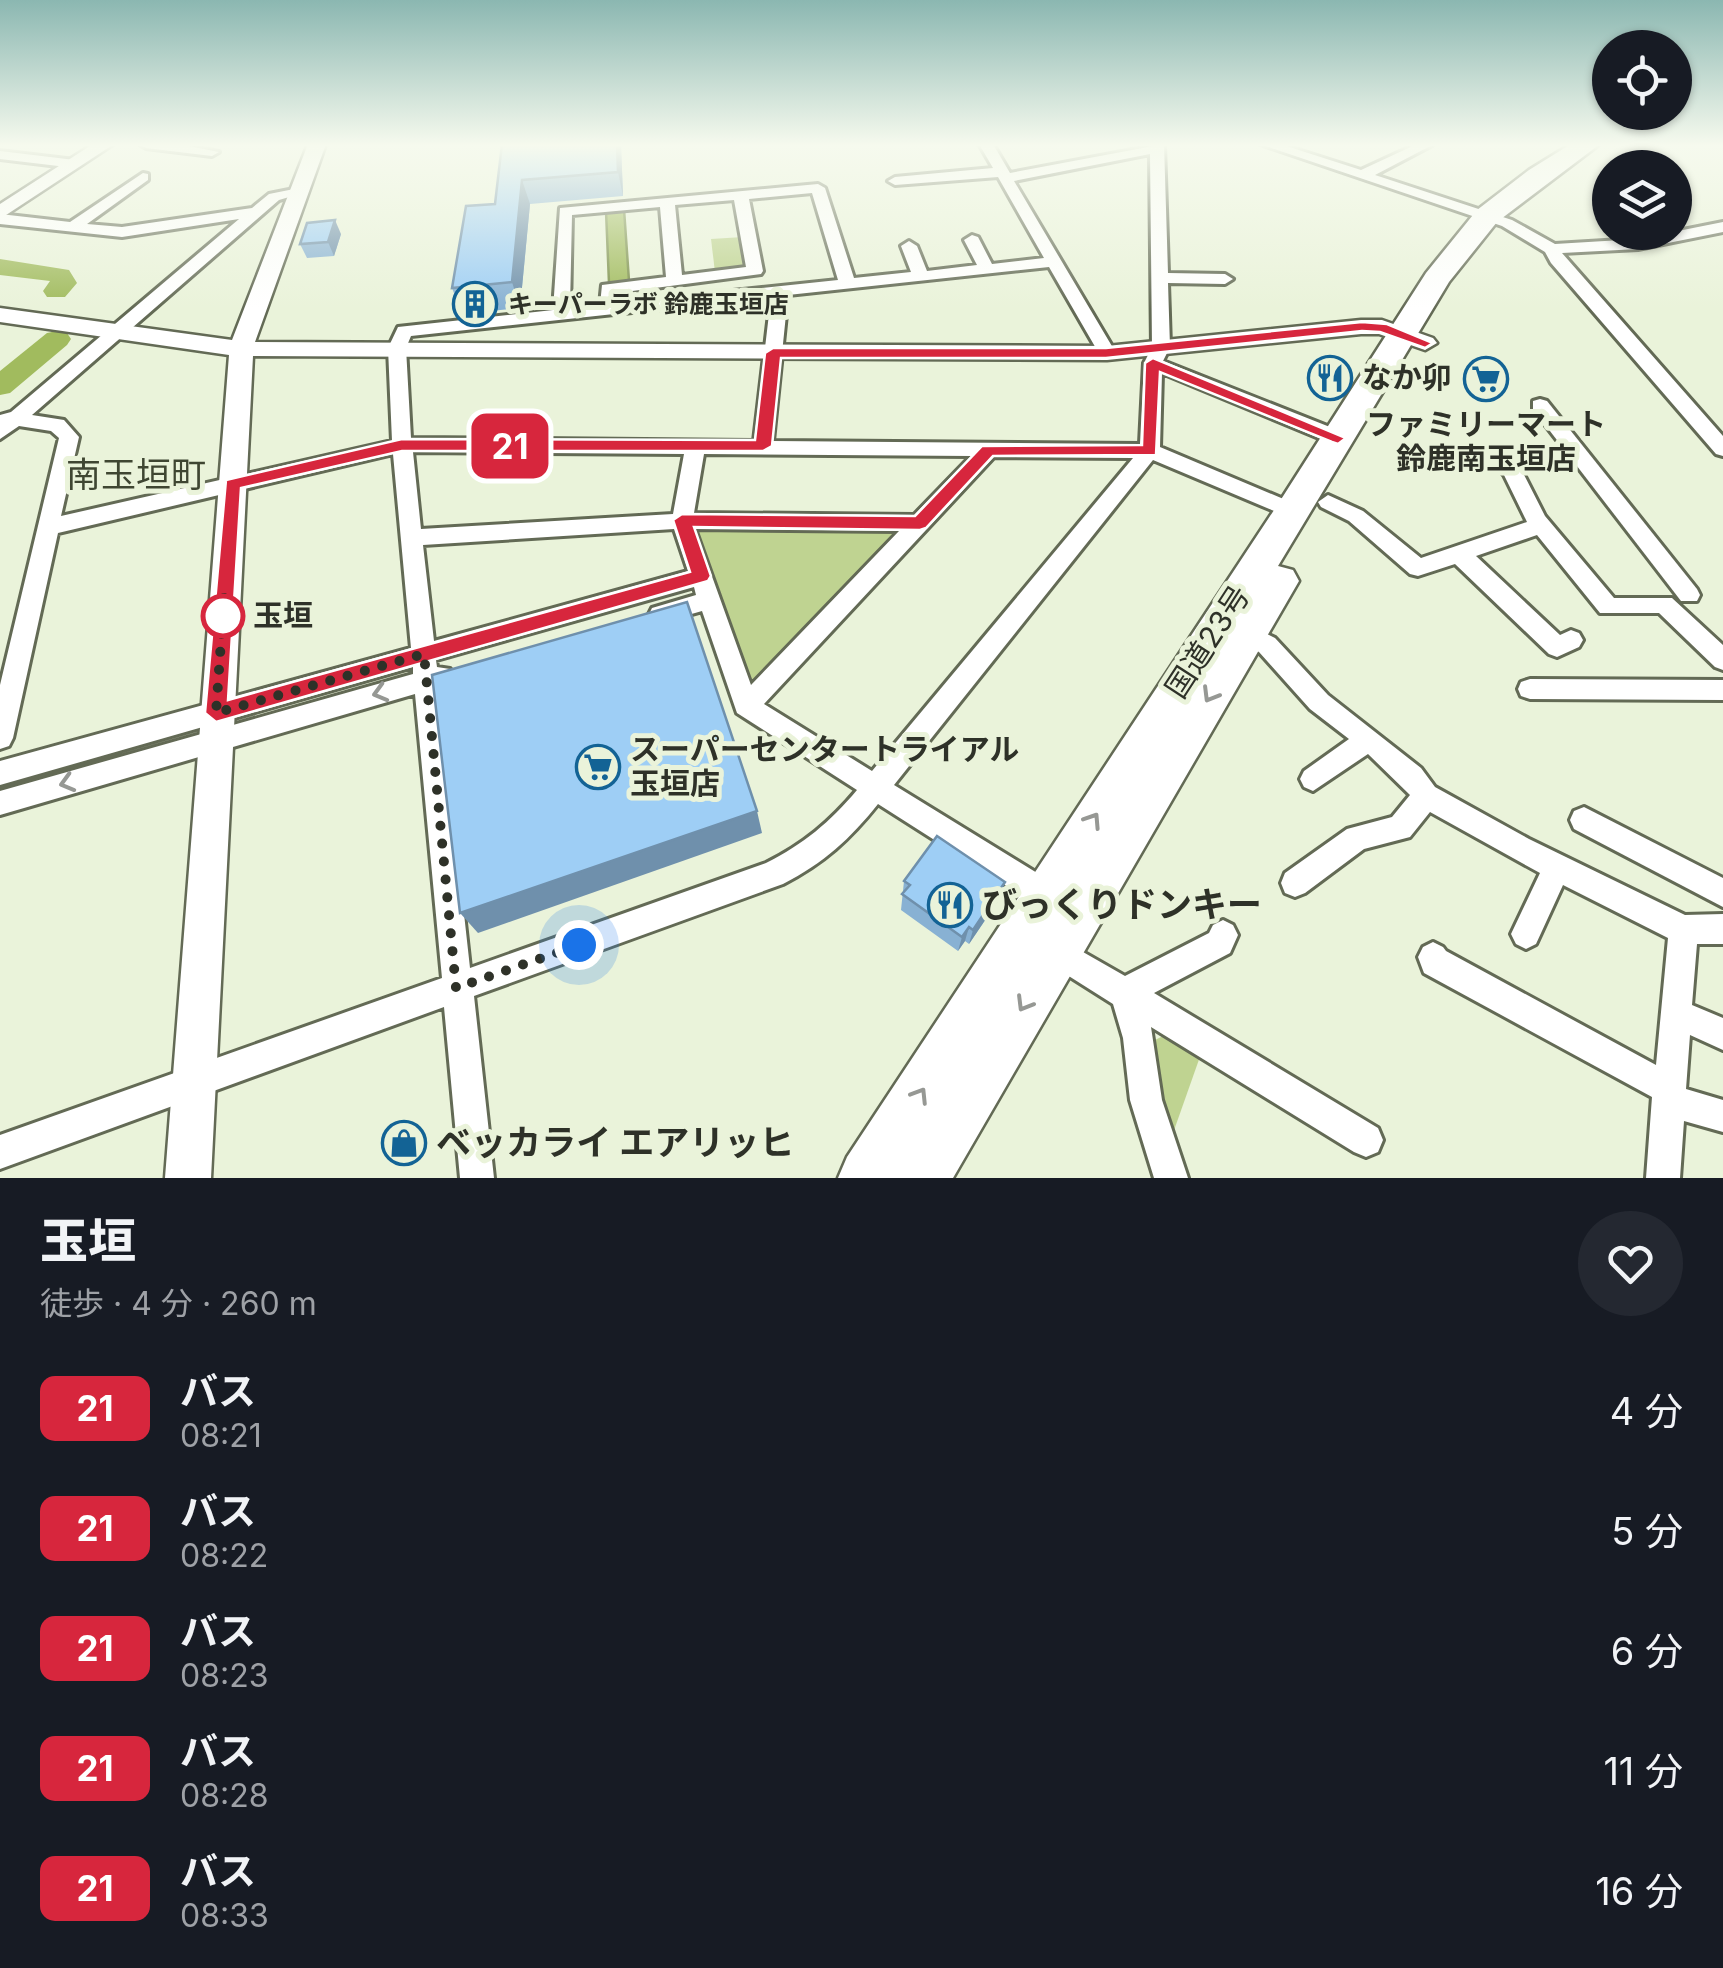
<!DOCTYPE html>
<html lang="ja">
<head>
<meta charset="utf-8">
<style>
  :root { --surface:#171b24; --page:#242831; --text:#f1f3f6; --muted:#9ea1a6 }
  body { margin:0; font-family:Inter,"Noto Sans JP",sans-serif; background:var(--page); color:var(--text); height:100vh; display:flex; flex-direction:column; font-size:38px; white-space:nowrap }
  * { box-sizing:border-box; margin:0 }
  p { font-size:32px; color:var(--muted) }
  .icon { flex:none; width:55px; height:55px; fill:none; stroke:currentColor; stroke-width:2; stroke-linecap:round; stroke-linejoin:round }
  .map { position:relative; height:1178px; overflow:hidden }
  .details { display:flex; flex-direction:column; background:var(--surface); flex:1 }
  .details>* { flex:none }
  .badge { padding:0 20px; border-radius:15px; font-size:35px; line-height:65px }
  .controls { position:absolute; left:1592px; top:30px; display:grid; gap:20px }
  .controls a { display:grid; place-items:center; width:100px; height:100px; border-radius:50%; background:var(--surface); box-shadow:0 2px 8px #0004; font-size:50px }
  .you { position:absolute; width:50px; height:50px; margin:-25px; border:8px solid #fff; border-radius:50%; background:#1a73e8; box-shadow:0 0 0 15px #1a73e833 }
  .map>.badge { position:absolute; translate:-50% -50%; box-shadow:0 0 0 5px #fff }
  .round { display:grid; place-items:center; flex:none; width:105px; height:105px; border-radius:52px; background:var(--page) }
  .head { display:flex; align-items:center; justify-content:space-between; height:170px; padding:0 40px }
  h1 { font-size:48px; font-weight:800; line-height:75px }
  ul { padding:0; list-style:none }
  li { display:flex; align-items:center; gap:30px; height:120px; padding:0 40px }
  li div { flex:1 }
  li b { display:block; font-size:38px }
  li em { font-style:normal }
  li .badge { min-width:110px; font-weight:700; text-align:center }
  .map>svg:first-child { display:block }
</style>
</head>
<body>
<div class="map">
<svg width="1723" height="1178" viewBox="0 0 1723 1178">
  <rect width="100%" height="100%" fill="#eaf3da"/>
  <!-- green -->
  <g fill="#bfd391">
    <polygon points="743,237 748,263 740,270 715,272 711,239"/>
    <polygon points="701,525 899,527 904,533 760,682 746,683 696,529"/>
    <polygon points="1171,1032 1202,1051 1172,1136 1157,1099 1153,1041"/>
  </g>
  <!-- water -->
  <polygon fill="#a1bb5e" stroke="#7e924e" stroke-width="2.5" points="624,209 629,281 609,283 606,211"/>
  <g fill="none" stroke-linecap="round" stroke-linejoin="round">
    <!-- river -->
    <g fill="#a1bb5e" fill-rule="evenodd">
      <polygon points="0,259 69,270 77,283 65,297 47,297 43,291 50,281 0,275"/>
      <polygon points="57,331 67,333 71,339 67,345 10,393 0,395 0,371 47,333"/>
    </g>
    <defs>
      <g id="street">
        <polygon points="139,144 178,144 219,152 212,156 146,148"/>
        <path d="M979 144H993L1010 173 1164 144 1168 273 1225 274 1233 279 1225 284 1168 283 1170 347 1163 361 1345 433 1348 438 1345 443H1331L1162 373 1160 447 1300 506 1303 511 1300 516H1286L1153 460 894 785 1055 884 1059 894 1055 904 1045 908 1035 904 878 804C850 839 824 863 783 884L474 996 494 1178H460L444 1007 0 1169V1135L442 978 415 694 0 815V791L413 674V667L0 785V761L411 648 393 454 58 533 13 738 9 746 0 749V685L59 438 51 431 19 426 0 439V415L11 412 239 219 122 237 0 224V214L70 222 143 173 148 174V180L87 224 122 227 252 208 269 194 299 188 306 192 279 200 32 415 64 420 79 437 61 516 392 441 388 348 398 327 553 310 560 208 818 184 825 188 854 278 911 272 901 246 909 241 917 246 927 271 977 265 964 240 972 235 978 237 992 264 1044 258 998 177 895 185 888 181 895 177 993 168ZM1150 154 1152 347 1144 363 1140 444 773 441 788 295 1049 267 1101 357H1113L1116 353 1014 181ZM812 193 838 280 617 303V293L761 274 763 271 749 199ZM734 200 746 267 682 275 675 205ZM660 207 666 277 602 285 600 305 570 308 572 215ZM771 297 754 441 411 438 406 348 411 336ZM413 452 684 454 673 514 421 529ZM704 454 971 456 914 515 694 513ZM994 457 1133 458 872 771 764 704ZM674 529 688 571 434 641 423 545ZM695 529 899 531 751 685ZM694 587 696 595 652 608 649 614 652 620 660 623 702 611 737 713 857 790C830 822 804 844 766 863L470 968 439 687 450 683 453 676 450 669 437 667 436 660Z"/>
        <polygon points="1260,144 1280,144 1361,170 1417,144 1434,144 1375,175 1512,220 1555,244 1638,239 1723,222 1723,232 1638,249 1562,253 1723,436 1723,456 1716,454 1551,263 1545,252 1502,226"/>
        <polygon points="0,151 75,160 82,164 75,168 0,159"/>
        <polygon points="1540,399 1547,401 1697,589 1700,595 1697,601 1681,601 1533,409 1533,401"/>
        <polygon points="1502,454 1520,467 1545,516 1614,598 1672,598 1723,645 1723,670 1715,667 1659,613 1600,613 1537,535 1476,556 1560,635 1571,630 1579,633 1583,640 1579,647 1557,657 1549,654 1455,564 1418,576 1410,574 1349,521 1321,507 1318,502 1328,495 1363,511 1421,558 1527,522 1504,475 1492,461"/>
        <polygon points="1247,624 1275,638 1328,695 1421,768 1435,787 1529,839 1685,915 1723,914 1723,944 1697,944 1692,1005 1723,1018 1723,1050 1690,1035 1686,1089 1723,1100 1723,1132 1684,1121 1680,1178 1646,1178 1652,1097 1424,973 1418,957 1423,947 1433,942 1443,947 1446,951 1656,1065 1668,938 1563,885 1536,944 1526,949 1516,944 1511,934 1540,873 1430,812 1410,837 1364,849 1305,893 1295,897 1285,893 1281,883 1285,873 1347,829 1392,817 1410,795 1368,754 1313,791 1304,787 1300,779 1304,771 1349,739 1310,709 1259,652 1239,640 1235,633 1239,626"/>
        <polygon points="1530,679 1723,680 1723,700 1530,699 1521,696 1518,689 1521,682"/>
        <polygon points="1584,807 1723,878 1723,907 1574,829 1570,820 1574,811"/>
        <polygon points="1223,920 1233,925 1238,935 1230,953 1154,993 1378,1128 1383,1140 1378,1152 1366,1157 1354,1152 1151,1027 1162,1100 1188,1178 1154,1178 1130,1100 1123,1038 1113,1004 1045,961 1040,951 1045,941 1055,936 1125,976 1209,933 1213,925"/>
      </g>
      <g id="secondary">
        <polygon points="93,144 114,144 0,219 0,204"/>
        <polygon points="308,144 326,144 255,342 1107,346 1361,320 1382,320 1433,338 1437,343 1425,350 1379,334 1361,334 1107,360 253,356 211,1178 165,1178 229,355 0,322 0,308 232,340"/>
      </g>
      <polygon id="highway" points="1571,144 1600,144 1497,222 1449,282 1278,566 1293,570 1299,581 953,1178 838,1178 847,1157 1280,501 1426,273 1477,210 1529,170"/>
    </defs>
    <!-- street casing -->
    <use href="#street" stroke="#636a55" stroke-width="6"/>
    <!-- secondary casing -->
    <use href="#secondary" stroke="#636a55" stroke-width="5"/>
    <!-- highway casing -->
    <use href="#highway" stroke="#636a55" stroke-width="5"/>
    <!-- street -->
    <use href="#street" fill="#fff" fill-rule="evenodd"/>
    <!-- secondary -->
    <use href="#secondary" fill="#fff" fill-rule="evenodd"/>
    <!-- highway -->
    <use href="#highway" fill="#fff" fill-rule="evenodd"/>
  </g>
  <!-- wall -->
  <g fill="#88b1d3">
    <polygon points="502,144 621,144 623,196 530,204 520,308 462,314 452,288 495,204"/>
    <polygon points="341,234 334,256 307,258 300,244"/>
    <polygon points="904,881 1000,898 969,944 965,941 958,951 901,910"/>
  </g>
  <!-- shaded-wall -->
  <g fill="#6f90ac">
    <polygon points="617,144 621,144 623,196 618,172"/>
    <polygon points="522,180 530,204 520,308 512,282"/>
    <polygon points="335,220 341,234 334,256 328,242"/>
    <polygon points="757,811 762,833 478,933 460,913"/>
    <polygon points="1005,882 1000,898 969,944 973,930"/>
    <polygon points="969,927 965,941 958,951 962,937"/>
  </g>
  <!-- building -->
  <g fill="#9ecef5" stroke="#6f90ac" stroke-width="2.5">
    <polygon points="502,144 617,144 618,172 522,180 512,282 452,288 466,206 495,204"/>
    <polygon points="335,220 328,242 300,244 307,223"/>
    <polygon points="687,602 757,811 460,913 432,675"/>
    <polygon points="937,836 1005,882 973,930 969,927 962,937 902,894 910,885 904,881"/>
  </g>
  <!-- one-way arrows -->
  <defs><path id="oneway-chevron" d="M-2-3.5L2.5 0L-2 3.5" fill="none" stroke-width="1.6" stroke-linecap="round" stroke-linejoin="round" transform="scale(2.5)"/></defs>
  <g stroke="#969894">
    <use href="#oneway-chevron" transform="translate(380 693) rotate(164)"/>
    <use href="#oneway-chevron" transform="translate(1210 695) rotate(121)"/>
    <use href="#oneway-chevron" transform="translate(67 783) rotate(164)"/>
    <use href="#oneway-chevron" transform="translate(1093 820) rotate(-57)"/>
    <use href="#oneway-chevron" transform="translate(1024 1004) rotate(121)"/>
    <use href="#oneway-chevron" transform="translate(920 1095) rotate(-58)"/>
  </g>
  <!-- sky -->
  <linearGradient id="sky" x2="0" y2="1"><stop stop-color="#8bb7b1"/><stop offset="0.47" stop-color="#f6faee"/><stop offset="1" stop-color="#f6faee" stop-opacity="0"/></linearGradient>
  <rect width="1723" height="309" fill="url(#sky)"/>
  <!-- line -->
  <polygon fill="#d7263d" stroke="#fff" stroke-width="2.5" points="1362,322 1387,324 1433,343 1425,348 1380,332 1362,331 1106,358 781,358 772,446 763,451 402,451 241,488 228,700 690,572 673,520 682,514 915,516 982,446 1142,445 1145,363 1153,358 1346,438 1338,444 1332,442 1160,372 1156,455 993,456 926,528 920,530 694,527 711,576 708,581 216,722 205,713 226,480 402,439 755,440 765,353 773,348 1106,348"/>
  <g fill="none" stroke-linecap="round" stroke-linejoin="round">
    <!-- walk -->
    <polyline stroke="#2e3128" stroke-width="10" stroke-dasharray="0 18" points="223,616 224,598 216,713 424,654 456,988 579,945"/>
  </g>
  <!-- icons -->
  <defs>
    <symbol id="building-ring" viewBox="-11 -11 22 22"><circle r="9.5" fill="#eaf3da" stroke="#136395" stroke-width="1.5"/><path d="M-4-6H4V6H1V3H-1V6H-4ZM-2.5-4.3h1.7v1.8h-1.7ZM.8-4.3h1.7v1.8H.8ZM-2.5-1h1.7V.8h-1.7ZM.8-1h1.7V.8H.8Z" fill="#136395"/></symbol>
    <symbol id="restaurant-ring" viewBox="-11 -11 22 22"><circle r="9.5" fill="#eaf3da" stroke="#136395" stroke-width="1.5"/><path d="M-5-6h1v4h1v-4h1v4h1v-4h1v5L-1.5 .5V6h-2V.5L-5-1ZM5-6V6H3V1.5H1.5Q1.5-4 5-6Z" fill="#136395"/></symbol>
    <symbol id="supermarket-ring" viewBox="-11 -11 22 22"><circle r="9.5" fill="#eaf3da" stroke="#136395" stroke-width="1.5"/><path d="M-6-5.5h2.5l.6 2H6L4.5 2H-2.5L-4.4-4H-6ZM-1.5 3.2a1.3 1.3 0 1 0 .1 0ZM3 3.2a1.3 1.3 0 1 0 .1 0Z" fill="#136395"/></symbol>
    <symbol id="shop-ring" viewBox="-11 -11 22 22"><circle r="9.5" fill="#eaf3da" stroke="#136395" stroke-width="1.5"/><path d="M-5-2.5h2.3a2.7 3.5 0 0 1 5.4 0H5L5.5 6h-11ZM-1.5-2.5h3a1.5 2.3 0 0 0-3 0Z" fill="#136395"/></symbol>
  </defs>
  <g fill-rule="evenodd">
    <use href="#building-ring" x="450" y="279" width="50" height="50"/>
    <use href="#restaurant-ring" x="1305" y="353" width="50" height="50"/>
    <use href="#supermarket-ring" x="1461" y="354" width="50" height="50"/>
    <use href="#supermarket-ring" x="573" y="742" width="50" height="50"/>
    <use href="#restaurant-ring" x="925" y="880" width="50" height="50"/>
    <use href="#shop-ring" x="379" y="1118" width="50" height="50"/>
  </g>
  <!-- markers -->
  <circle fill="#fff" stroke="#d7263d" stroke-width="5" cx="223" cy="616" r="20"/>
  <g text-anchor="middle" stroke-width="10" stroke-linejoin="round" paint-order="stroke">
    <!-- far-poi labels -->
    <g font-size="25" font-weight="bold" fill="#2e3128" stroke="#eaf3da" text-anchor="start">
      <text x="508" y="313">キーパーラボ 鈴鹿玉垣店</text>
    </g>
    <!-- poi labels -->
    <g font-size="30" font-weight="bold" fill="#2e3128" stroke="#eaf3da" text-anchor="start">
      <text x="1362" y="388">なか卯</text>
      <text x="1486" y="435" text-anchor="middle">ファミリーマート<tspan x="1486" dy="34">鈴鹿南玉垣店</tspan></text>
      <text x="630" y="760">スーパーセンタートライアル<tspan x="630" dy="34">玉垣店</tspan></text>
    </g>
    <!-- stop labels -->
    <g font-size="30" font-weight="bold" fill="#2e3128" stroke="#eaf3da" text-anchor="start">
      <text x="253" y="626">玉垣</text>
    </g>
    <!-- street labels -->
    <g font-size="30" fill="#2e3128" stroke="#eaf3da">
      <text transform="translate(1208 642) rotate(-57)" y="10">国道23号</text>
    </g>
    <!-- quarter labels -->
    <g font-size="35" fill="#3f4632" stroke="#eaf3da">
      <text x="136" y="487">南玉垣町</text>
    </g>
    <!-- near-poi labels -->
    <g font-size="35" font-weight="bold" fill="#2e3128" stroke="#eaf3da" text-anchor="start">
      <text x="982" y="917">びっくりドンキー</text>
      <text x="436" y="1155">ベッカライ エアリッヒ</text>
    </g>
  </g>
</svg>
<div class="controls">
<a><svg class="icon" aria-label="locate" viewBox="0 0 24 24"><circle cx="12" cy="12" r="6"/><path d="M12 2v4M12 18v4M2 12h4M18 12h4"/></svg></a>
<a><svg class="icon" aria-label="layers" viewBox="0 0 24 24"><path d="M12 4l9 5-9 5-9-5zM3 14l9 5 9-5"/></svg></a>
</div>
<div class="you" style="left:579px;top:945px"></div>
<b class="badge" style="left:510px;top:446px;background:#d7263d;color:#fff">21</b>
</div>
<section class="details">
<div class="head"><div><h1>玉垣</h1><p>徒歩 · 4 分 · 260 m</p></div><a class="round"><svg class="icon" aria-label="heart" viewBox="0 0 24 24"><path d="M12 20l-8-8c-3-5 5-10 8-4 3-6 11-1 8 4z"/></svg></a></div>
<ul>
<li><span class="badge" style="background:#d7263d;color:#fff">21</span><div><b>バス</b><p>08:21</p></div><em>4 分</em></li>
<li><span class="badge" style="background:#d7263d;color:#fff">21</span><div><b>バス</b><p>08:22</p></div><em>5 分</em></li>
<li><span class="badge" style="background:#d7263d;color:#fff">21</span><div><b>バス</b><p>08:23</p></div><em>6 分</em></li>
<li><span class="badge" style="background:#d7263d;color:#fff">21</span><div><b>バス</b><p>08:28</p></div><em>11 分</em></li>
<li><span class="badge" style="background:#d7263d;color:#fff">21</span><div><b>バス</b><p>08:33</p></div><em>16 分</em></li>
</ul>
</section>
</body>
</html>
